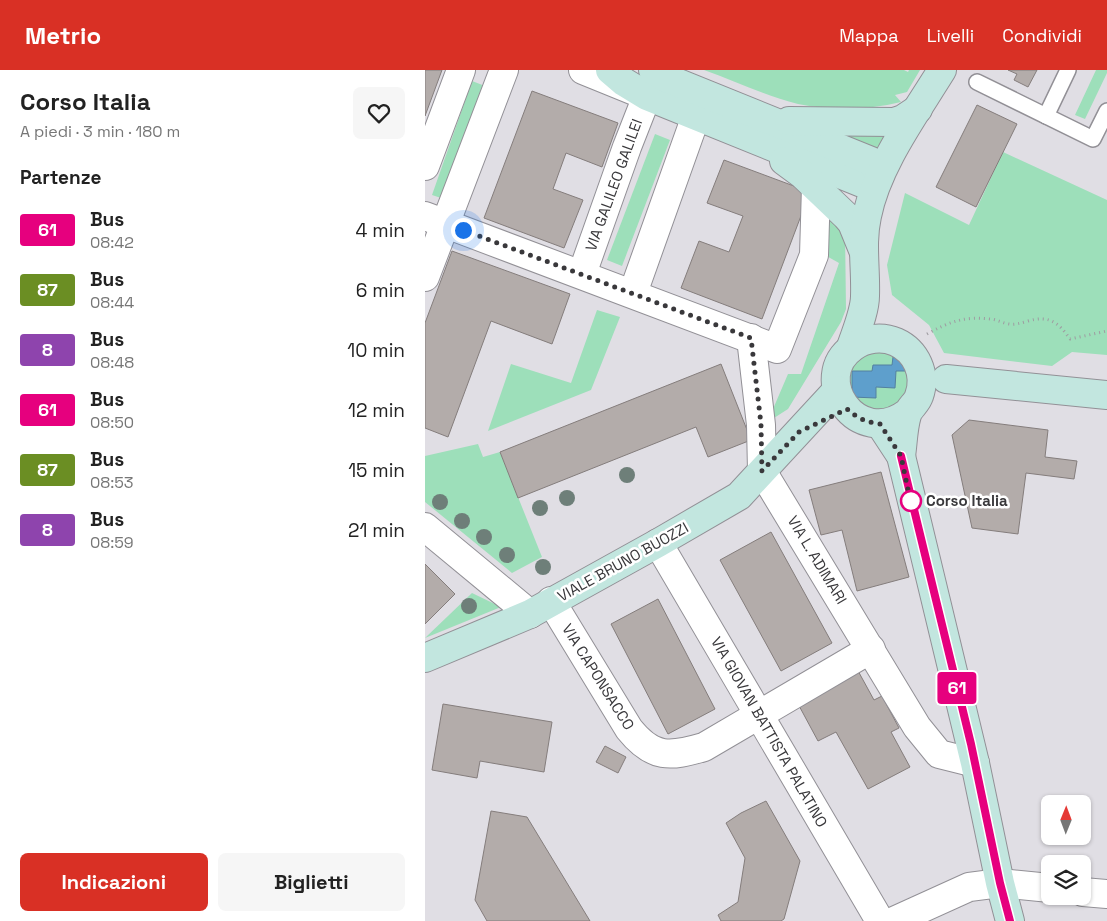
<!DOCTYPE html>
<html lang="it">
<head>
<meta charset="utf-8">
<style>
  :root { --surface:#fff; --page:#f6f6f6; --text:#222; --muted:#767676; --accent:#d93025 }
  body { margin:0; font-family:"Space Grotesk",sans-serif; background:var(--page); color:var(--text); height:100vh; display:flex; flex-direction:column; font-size:19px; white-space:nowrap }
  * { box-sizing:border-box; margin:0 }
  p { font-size:16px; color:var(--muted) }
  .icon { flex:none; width:28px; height:28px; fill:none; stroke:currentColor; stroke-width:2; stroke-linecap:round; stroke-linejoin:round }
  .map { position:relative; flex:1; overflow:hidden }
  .drawer { display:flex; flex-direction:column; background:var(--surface); width:425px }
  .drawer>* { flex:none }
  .badge { padding:0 10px; border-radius:4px; font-size:18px; line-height:32px }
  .needle { width:32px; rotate:1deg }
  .tools { position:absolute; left:616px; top:725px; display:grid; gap:10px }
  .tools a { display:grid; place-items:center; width:50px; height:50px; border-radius:8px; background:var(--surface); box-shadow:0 1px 4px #0004; font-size:25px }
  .you { position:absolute; width:25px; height:25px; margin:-12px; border:4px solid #fff; border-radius:50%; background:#1a73e8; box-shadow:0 0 0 8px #1a73e833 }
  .map>.badge { position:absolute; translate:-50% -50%; box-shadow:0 0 0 2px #fff }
  h2 { padding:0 20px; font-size:19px; line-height:45px }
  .round { display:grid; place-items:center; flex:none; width:52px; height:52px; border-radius:8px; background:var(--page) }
  .summary { display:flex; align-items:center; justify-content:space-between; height:85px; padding:0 20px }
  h1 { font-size:24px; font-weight:800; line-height:38px }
  .cta { display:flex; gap:10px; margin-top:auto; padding:10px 20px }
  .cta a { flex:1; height:58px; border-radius:8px; background:var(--accent); color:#fff; font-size:20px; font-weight:800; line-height:58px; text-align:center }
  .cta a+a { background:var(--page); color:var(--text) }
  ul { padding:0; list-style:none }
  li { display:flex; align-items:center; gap:15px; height:60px; padding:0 20px }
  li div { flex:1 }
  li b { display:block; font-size:19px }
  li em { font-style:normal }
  li .badge { min-width:55px; font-weight:700; text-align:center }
  header { display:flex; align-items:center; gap:30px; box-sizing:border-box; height:70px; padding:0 25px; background:var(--accent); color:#fff }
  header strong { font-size:24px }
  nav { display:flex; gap:28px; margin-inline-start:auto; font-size:18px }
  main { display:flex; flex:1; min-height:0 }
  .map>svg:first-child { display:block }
</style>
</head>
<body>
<header>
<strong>Metrio</strong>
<nav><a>Mappa</a><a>Livelli</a><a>Condividi</a></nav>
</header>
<main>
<section class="drawer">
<div class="summary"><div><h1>Corso Italia</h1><p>A piedi · 3 min · 180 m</p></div><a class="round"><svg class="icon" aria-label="heart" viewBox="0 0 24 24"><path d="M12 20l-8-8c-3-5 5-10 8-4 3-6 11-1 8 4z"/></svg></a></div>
<h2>Partenze</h2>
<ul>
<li><span class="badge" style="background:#e6007e;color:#fff">61</span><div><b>Bus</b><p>08:42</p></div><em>4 min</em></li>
<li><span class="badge" style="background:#6b8e23;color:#fff">87</span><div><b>Bus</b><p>08:44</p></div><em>6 min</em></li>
<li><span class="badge" style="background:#8e44ad;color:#fff">8</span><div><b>Bus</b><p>08:48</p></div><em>10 min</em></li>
<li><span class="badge" style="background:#e6007e;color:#fff">61</span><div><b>Bus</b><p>08:50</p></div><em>12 min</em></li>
<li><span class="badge" style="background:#6b8e23;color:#fff">87</span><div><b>Bus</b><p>08:53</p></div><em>15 min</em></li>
<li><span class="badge" style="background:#8e44ad;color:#fff">8</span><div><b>Bus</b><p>08:59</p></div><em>21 min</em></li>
</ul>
<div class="cta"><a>Indicazioni</a><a>Biglietti</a></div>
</section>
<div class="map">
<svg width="682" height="851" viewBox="0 0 682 851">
  <rect width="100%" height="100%" fill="#e0dee4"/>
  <!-- green -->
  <g fill="#9ddfba">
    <path d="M279 0H479L483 2 484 0H495L482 22 470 25 476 32C443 40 406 41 373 34 341 26 310 11 279 0Z"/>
    <polygon points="671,0 682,0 682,3 660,49 650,45"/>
    <polygon points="47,11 60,16 19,129 7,125"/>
    <polygon points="464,60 448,84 395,62"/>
    <polygon points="230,64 245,70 197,196 182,190"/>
    <polygon points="578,82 682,130 682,285 647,282 627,296 519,283 504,255 467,225 462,195 480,123 544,155"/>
    <polygon points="401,135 420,160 421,239 416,252 363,339 349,348 348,339 363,304 376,304 414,193 398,184"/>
    <polygon points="172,240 195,247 166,320 63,361 86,294 146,313"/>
    <polygon points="452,275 485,291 481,337 436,343 419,303 424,293"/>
    <polygon points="53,374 58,387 75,382 117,487 87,503 0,432 0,386"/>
    <polygon points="47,523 76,537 0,568"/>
  </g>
  <!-- water -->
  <polygon fill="#5e9fcc" stroke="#5380a0" points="468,287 483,287 482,301 471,301 470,318 451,317 451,328 427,327 427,301 447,301 448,295 467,295"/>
  <!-- building -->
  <g fill="#b3acaa" stroke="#847d7c">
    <polygon points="0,0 17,0 0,46"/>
    <polygon points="583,0 612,0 603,17 589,10 592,4"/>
    <polygon points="107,21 193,53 177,97 141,83 128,119 158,130 139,178 59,148"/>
    <polygon points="552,35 592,54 551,137 511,117"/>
    <polygon points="299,90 385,122 337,249 256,218 274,171 304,182 318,146 282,133"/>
    <polygon points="27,181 145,224 127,274 66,251 23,367 0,358 0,253"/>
    <polygon points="296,294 326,370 283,387 271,357 93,428 75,382"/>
    <polygon points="544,350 623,360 620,387 652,391 649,409 601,403 593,464 547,458 527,365"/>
    <polygon points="456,402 484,507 432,521 417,460 396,465 384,420"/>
    <polygon points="346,462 407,573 356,601 295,490"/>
    <polygon points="0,494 30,524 0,554"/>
    <polygon points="233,529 290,639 243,664 186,554"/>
    <polygon points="432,599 449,630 457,626 474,658 466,662 485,697 443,719 411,662 393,671 372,632"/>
    <polygon points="18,634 127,652 119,702 55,691 52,708 7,700"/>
    <polygon points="180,676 201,687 193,703 171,692"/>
    <polygon points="341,731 375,791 359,849 356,851 296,851 293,845 313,832 320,788 301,753 316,743"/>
    <polygon points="66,741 102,747 165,851 62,851 50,830"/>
  </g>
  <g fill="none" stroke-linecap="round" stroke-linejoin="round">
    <defs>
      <g id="lane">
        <polyline points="552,12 668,69 682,41"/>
        <polyline points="621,46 643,0"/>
      </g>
      <g id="street">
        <polyline points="0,96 36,0"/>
        <polyline points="0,146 352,279 389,185 391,117"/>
        <polyline points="157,204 202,77 222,26 158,0"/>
        <polyline points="0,207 79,0"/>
        <polyline points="208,223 271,46"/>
        <polyline points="326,268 336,355 337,401 492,657 514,684 550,693"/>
        <polyline points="0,457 105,544"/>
        <polyline points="233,473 455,851"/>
        <path d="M126 531 204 659C228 689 245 687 279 677L446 579"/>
        <polyline points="658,822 682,824"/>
        <polyline points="469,851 544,817 575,813 625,818"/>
      </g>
      <g id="secondary">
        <polyline points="185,0 199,12 222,26 437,113 442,113 453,109"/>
        <polyline points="228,0 241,8 446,91 455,105"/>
        <polyline points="364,51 469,52 478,49 493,39"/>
        <polyline points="359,91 378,105 421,146 427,153 438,180"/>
        <path d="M426 277C431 262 440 241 440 226 441 198 436 173 442 146 452 95 490 44 517 0"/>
        <polyline points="521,309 682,325"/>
        <polyline points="455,354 476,386 550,693 575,813 585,851"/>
        <path d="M476 386C478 373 478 358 482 345 484 338 492 333 494 326 502 304 491 281 471 272 457 266 440 268 428 277 384 308 432 380 482 343"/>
        <polyline points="0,588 105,544 233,473 314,426 412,320"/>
      </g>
    </defs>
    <!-- lane casing -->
    <use href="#lane" stroke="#929096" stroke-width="18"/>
    <!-- street casing -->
    <use href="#street" stroke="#929096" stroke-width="30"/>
    <!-- secondary casing -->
    <use href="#secondary" stroke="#929096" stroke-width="30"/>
    <!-- path -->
    <path stroke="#9e9ca1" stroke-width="3" stroke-dasharray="1 4" stroke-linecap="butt" d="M502 264C524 252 539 246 565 249 571 249 577 253 584 254 590 255 596 253 603 251 624 245 633 252 645 269L682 261"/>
    <!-- lane -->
    <use href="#lane" stroke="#fff" stroke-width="15"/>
    <!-- street -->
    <use href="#street" stroke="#fff" stroke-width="28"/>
    <!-- secondary -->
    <use href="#secondary" stroke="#c2e6df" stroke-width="28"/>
  </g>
  <!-- trees -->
  <g fill="#6e7f79">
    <circle cx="202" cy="405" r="8"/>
    <circle cx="142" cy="428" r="8"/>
    <circle cx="15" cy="432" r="8"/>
    <circle cx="115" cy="438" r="8"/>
    <circle cx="37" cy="451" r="8"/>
    <circle cx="59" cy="467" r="8"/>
    <circle cx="82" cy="485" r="8"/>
    <circle cx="118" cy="497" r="8"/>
    <circle cx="44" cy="536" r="8"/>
  </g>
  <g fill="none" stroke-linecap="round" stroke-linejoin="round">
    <defs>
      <polyline id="line" points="476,386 546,674 575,813 585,851"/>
    </defs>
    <!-- line casing -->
    <use href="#line" stroke="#fff" stroke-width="11"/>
    <!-- line -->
    <use href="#line" stroke="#e6007e" stroke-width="8"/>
    <!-- walk -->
    <path stroke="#39383b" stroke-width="5" stroke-dasharray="0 9" d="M38 160 326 268 336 354 337 401 374 362 422 339C432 348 441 352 455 354L476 386 486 434V431"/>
  </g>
  <!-- markers -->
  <circle fill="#fff" stroke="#e6007e" stroke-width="2.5" cx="486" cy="431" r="10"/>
  <g text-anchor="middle" stroke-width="5" stroke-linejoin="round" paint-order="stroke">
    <!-- street labels -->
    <g font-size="15" fill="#39383b" stroke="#fff">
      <text transform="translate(189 115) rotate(-70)" y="5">VIA GALILEO GALILEI</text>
      <text transform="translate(392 490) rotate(59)" y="5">VIA L. ADIMARI</text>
      <text transform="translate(198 492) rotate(-29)" y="5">VIALE BRUNO BUOZZI</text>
      <text transform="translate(173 607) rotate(58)" y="5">VIA CAPONSACCO</text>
      <text transform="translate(344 662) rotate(60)" y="5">VIA GIOVAN BATTISTA PALATINO</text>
    </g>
    <!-- stop labels -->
    <g font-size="15" font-weight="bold" fill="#39383b" stroke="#fff" text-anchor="start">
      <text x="501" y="436">Corso Italia</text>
    </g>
  </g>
</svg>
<div class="tools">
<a><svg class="needle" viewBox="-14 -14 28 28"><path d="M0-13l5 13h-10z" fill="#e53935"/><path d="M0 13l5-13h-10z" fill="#767676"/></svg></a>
<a><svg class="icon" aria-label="layers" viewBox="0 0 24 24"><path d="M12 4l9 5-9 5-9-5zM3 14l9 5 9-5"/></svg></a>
</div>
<div class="you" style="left:38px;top:160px"></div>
<b class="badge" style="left:532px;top:618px;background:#e6007e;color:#fff">61</b>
</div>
</main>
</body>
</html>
